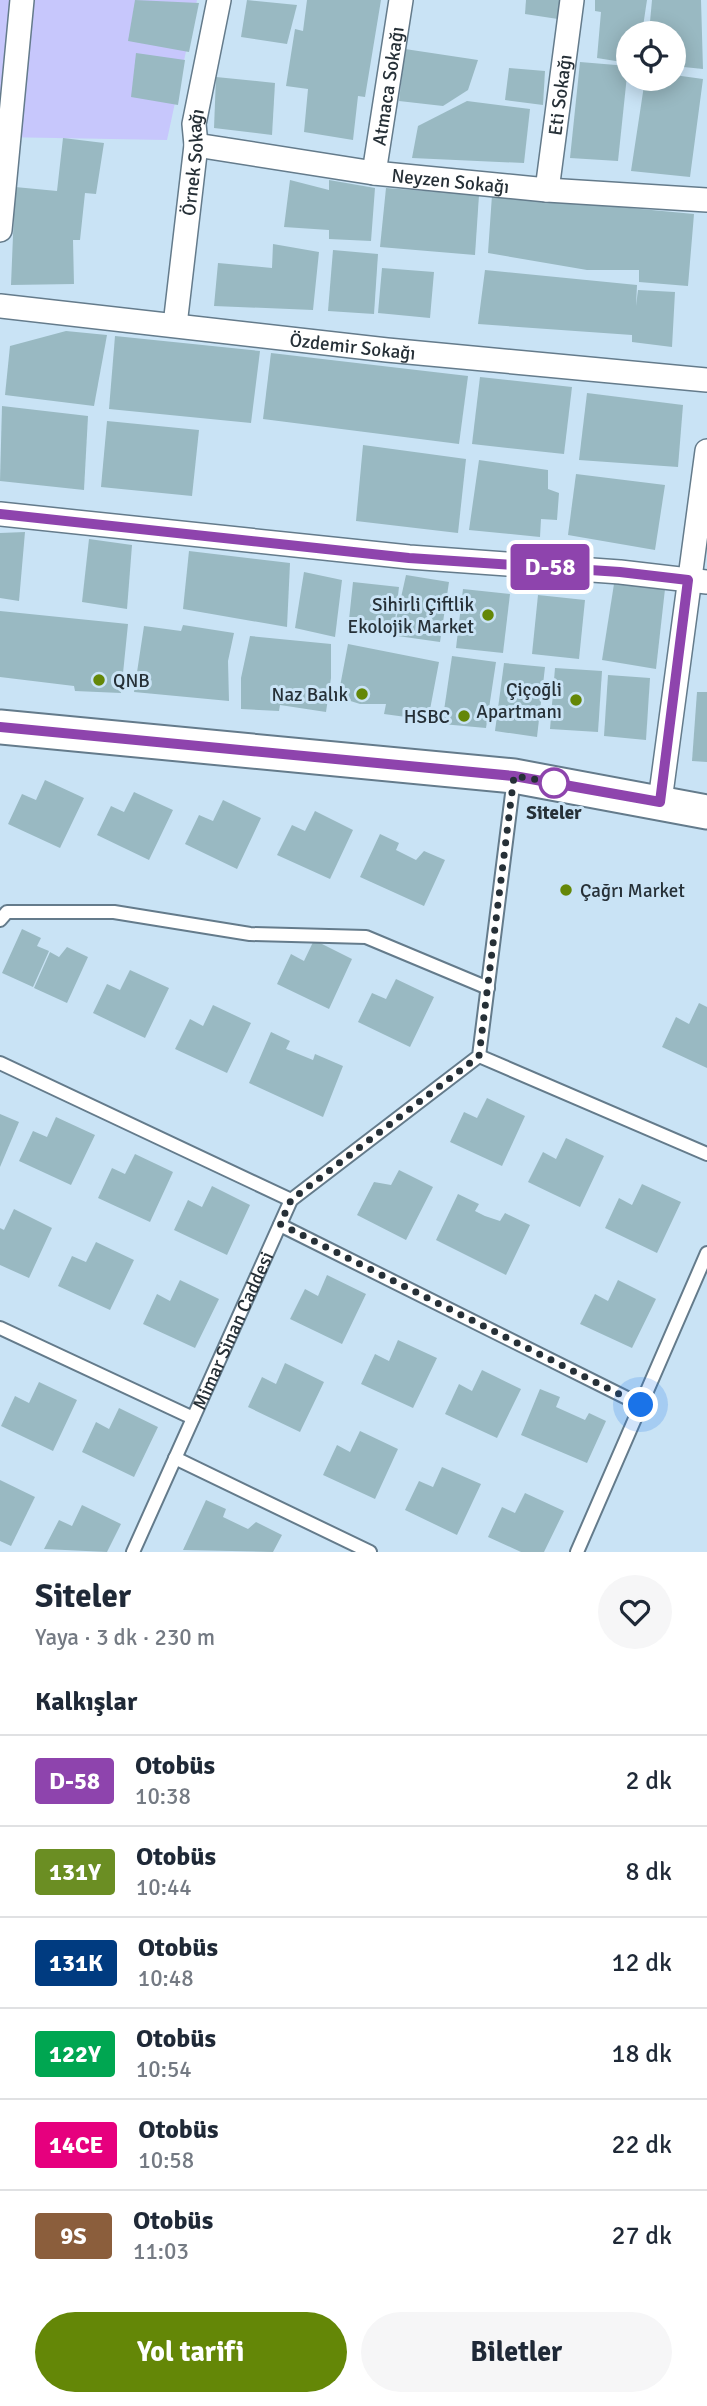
<!DOCTYPE html>
<html lang="tr">
<head>
<meta charset="utf-8">
<style>
  :root { --surface:#fff; --page:#f6f6f7; --text:#1f2937; --muted:#747a83; --line:#e0e1e3; --accent:#648707 }
  body { margin:0; font-family:Signika,sans-serif; background:var(--page); color:var(--text); height:100vh; display:flex; flex-direction:column; font-size:26px; white-space:nowrap }
  * { box-sizing:border-box; margin:0 }
  p { font-size:23px; color:var(--muted) }
  .icon { flex:none; width:38px; height:38px; fill:none; stroke:currentColor; stroke-width:2; stroke-linecap:round; stroke-linejoin:round }
  .map { position:relative; height:1552px; overflow:hidden }
  .side { display:flex; flex-direction:column; background:var(--surface); flex:1 }
  .side>* { flex:none }
  .badge { padding:0 14px; border-radius:5px; font-size:24px; line-height:46px }
  .fabs { position:absolute; left:616px; top:21px; display:grid; gap:14px }
  .fabs a { display:grid; place-items:center; width:70px; height:70px; border-radius:50%; background:var(--surface); box-shadow:0 4px 18px #0003; font-size:35px }
  .you { position:absolute; width:35px; height:35px; margin:-18px; border:5px solid #fff; border-radius:50%; background:#1a73e8; box-shadow:0 0 0 10px #1a73e833 }
  .map>.badge { position:absolute; translate:-50% -50%; box-shadow:0 0 0 4px #fff }
  h2 { padding:0 35px; font-size:26px; line-height:63px }
  .round { display:grid; place-items:center; flex:none; width:74px; height:74px; border-radius:37px; background:var(--page) }
  .headline { display:flex; align-items:center; justify-content:space-between; height:119px; padding:0 35px }
  h1 { font-size:33px; font-weight:700; line-height:52px }
  .primary-button { display:flex; gap:14px; margin-top:auto; padding:14px 35px }
  .primary-button a { flex:1; height:80px; border-radius:42px; background:var(--accent); color:#fff; font-size:28px; font-weight:700; line-height:80px; text-align:center }
  .primary-button a+a { background:var(--page); color:var(--text) }
  ul { padding:0; list-style:none }
  li { display:flex; align-items:center; gap:21px; height:91px; padding:0 35px; border-top:2px solid var(--line) }
  li div { flex:1 }
  li b { display:block; font-size:26px }
  li em { font-style:normal }
  li .badge { min-width:77px; font-weight:700; text-align:center }
  .map>svg:first-child { display:block }
</style>
</head>
<body>
<div class="map">
<svg width="707" height="1552" viewBox="0 0 707 1552">
  <rect width="100%" height="100%" fill="#c9e3f5"/>
  <!-- green -->
  <polygon fill="#c7c7fc" points="0,0 197,0 167,140 0,137"/>
  <!-- building -->
  <g fill="#99b9c2">
    <polygon points="135,0 199,3 189,52 128,41"/>
    <polygon points="247,0 297,5 287,44 241,37"/>
    <polygon points="307,0 381,0 365,97 358,96 353,140 304,132 308,89 286,86 295,29 303,31"/>
    <polygon points="526,0 560,0 558,19 525,14"/>
    <polygon points="595,0 647,0 642,33 628,33 628,63 597,58 601,12 595,11"/>
    <polygon points="652,0 701,0 703,69 674,66 674,33 649,33"/>
    <polygon points="405,49 478,60 468,90 443,106 399,101"/>
    <polygon points="136,53 185,60 178,105 131,97"/>
    <polygon points="580,62 628,66 618,161 570,158"/>
    <polygon points="509,68 545,71 543,105 505,100"/>
    <polygon points="674,75 703,79 690,177 631,171 645,79 674,79"/>
    <polygon points="216,77 275,83 272,135 214,128"/>
    <polygon points="467,101 530,109 524,163 412,158 418,126"/>
    <polygon points="63,138 104,143 96,194 85,193 80,240 73,240 74,284 11,285 15,187 57,191"/>
    <polygon points="290,180 329,190 329,180 375,188 371,241 329,239 329,230 284,227"/>
    <polygon points="386,188 479,195 475,255 380,247"/>
    <polygon points="492,195 694,214 688,286 639,282 639,270 587,270 488,253"/>
    <polygon points="273,244 319,252 313,310 214,306 218,263 272,268"/>
    <polygon points="333,250 378,254 374,314 328,311"/>
    <polygon points="382,268 434,272 430,318 378,313"/>
    <polygon points="485,270 637,285 636,306 638,290 675,292 672,347 632,342 632,335 478,324"/>
    <polygon points="66,331 107,335 94,406 5,395 10,346"/>
    <polygon points="115,336 260,351 251,423 109,409"/>
    <polygon points="271,353 468,376 459,444 263,419"/>
    <polygon points="480,377 572,387 564,454 472,444"/>
    <polygon points="587,393 683,405 678,467 579,460"/>
    <polygon points="2,406 88,416 84,490 0,481"/>
    <polygon points="107,421 199,430 192,496 101,487"/>
    <polygon points="363,445 466,459 458,533 356,521"/>
    <polygon points="479,460 548,470 548,489 559,493 557,520 541,519 540,537 469,530"/>
    <polygon points="576,474 665,485 655,550 568,535"/>
    <polygon points="25,532 19,601 0,598 0,533"/>
    <polygon points="89,539 132,545 127,609 82,602"/>
    <polygon points="189,551 290,563 287,627 183,609"/>
    <polygon points="304,572 342,580 335,637 295,628"/>
    <polygon points="406,575 449,582 440,642 348,629 353,582 399,587 394,629"/>
    <polygon points="614,584 665,589 656,669 602,660"/>
    <polygon points="463,589 510,594 503,653 456,648"/>
    <polygon points="538,595 585,600 579,659 532,654"/>
    <polygon points="0,611 128,624 121,693 75,691 74,686 0,677"/>
    <polygon points="183,625 234,633 228,661 229,701 134,692 144,626 181,631"/>
    <polygon points="250,636 331,644 331,678 326,712 280,705 279,711 241,709 241,678"/>
    <polygon points="348,644 439,662 428,720 384,714 386,704 360,704 338,697"/>
    <polygon points="452,656 496,662 486,728 442,724"/>
    <polygon points="504,663 545,667 537,737 495,731"/>
    <polygon points="555,668 602,671 598,732 550,729"/>
    <polygon points="608,675 650,678 646,740 604,736"/>
    <polygon points="697,692 707,692 707,762 692,761"/>
    <polygon points="45,780 84,798 60,848 8,824 22,794 36,800"/>
    <polygon points="134,792 173,810 149,860 97,835 111,806 124,812"/>
    <polygon points="223,800 261,818 237,869 185,844 199,815 213,821"/>
    <polygon points="315,811 353,830 330,879 277,855 292,825 305,831"/>
    <polygon points="380,834 399,843 396,850 416,860 424,851 445,860 424,906 360,877"/>
    <polygon points="22,929 41,938 37,946 49,951 33,987 2,973"/>
    <polygon points="314,940 352,959 329,1009 277,984 291,954 304,961"/>
    <polygon points="67,947 88,957 67,1003 34,988 50,952 59,957"/>
    <polygon points="130,970 169,988 145,1038 93,1013 107,984 120,990"/>
    <polygon points="396,979 434,997 410,1047 358,1022 372,993 386,999"/>
    <polygon points="699,1003 707,1007 707,1068 662,1047 676,1017 689,1024"/>
    <polygon points="213,1005 251,1023 227,1073 175,1049 190,1019 203,1026"/>
    <polygon points="271,1032 290,1041 286,1049 313,1060 315,1054 343,1066 323,1117 249,1083"/>
    <polygon points="487,1098 525,1116 502,1166 450,1142 464,1112 477,1118"/>
    <polygon points="0,1114 19,1122 0,1167"/>
    <polygon points="56,1117 95,1135 71,1185 19,1161 33,1131 47,1137"/>
    <polygon points="566,1138 604,1156 580,1207 528,1182 543,1152 556,1159"/>
    <polygon points="135,1154 173,1172 150,1222 98,1198 112,1168 125,1174"/>
    <polygon points="399,1170 433,1187 406,1240 357,1215 374,1182 391,1185"/>
    <polygon points="642,1184 681,1202 657,1253 605,1228 619,1198 632,1205"/>
    <polygon points="212,1186 250,1205 227,1255 174,1230 188,1200 202,1207"/>
    <polygon points="458,1194 479,1204 475,1211 485,1216 500,1221 505,1213 530,1225 506,1275 436,1240"/>
    <polygon points="14,1209 52,1228 29,1278 0,1265 0,1228 4,1230"/>
    <polygon points="96,1242 134,1260 110,1310 58,1286 72,1256 86,1262"/>
    <polygon points="327,1275 366,1294 342,1344 290,1319 305,1289 318,1296"/>
    <polygon points="180,1280 219,1299 195,1348 143,1324 157,1294 170,1301"/>
    <polygon points="618,1280 656,1299 632,1348 580,1324 595,1294 608,1301"/>
    <polygon points="398,1340 437,1358 413,1408 361,1384 375,1354 389,1361"/>
    <polygon points="285,1363 324,1382 300,1432 248,1407 262,1377 276,1384"/>
    <polygon points="482,1370 521,1389 497,1438 445,1414 459,1384 472,1391"/>
    <polygon points="39,1382 77,1400 53,1451 1,1426 15,1396 29,1403"/>
    <polygon points="540,1389 560,1397 556,1407 585,1420 589,1413 606,1421 587,1463 521,1435"/>
    <polygon points="119,1408 158,1427 134,1477 82,1452 96,1422 109,1429"/>
    <polygon points="360,1431 398,1449 375,1499 323,1475 337,1445 350,1452"/>
    <polygon points="442,1467 481,1484 457,1535 405,1510 419,1481 433,1487"/>
    <polygon points="0,1480 35,1497 11,1546 0,1541"/>
    <polygon points="525,1493 564,1511 544,1552 521,1552 488,1537 502,1507 515,1513"/>
    <polygon points="206,1500 226,1509 223,1517 248,1529 256,1522 282,1535 273,1552 183,1550"/>
    <polygon points="82,1505 121,1524 107,1552 44,1549 59,1520 72,1526"/>
  </g>
  <g fill="none" stroke-linecap="round" stroke-linejoin="round">
    <defs>
      <g id="lane">
        <polyline points="0,920 7,912 114,912 250,934 366,937 488,988"/>
        <polyline points="479,1056 707,1154"/>
        <polyline points="0,1063 291,1200"/>
        <polyline points="280,1225 641,1405"/>
        <polyline points="0,1328 193,1418"/>
        <polyline points="175,1458 370,1552"/>
        <path id="s1" d="M133 1552 291 1200 479 1056 514 778"/>
        <polyline points="577,1552 707,1253"/>
      </g>
      <g id="street">
        <path id="s2" d="M196 145 374 173 547 190 707 200"/>
        <path id="s3" d="M374 173 401 0"/>
        <path id="s4" d="M547 190 572 0"/>
        <polyline points="0,230 22,0"/>
        <path id="s5" d="M0 306 387 350 707 380"/>
        <path id="s6" d="M175 325 196 145 194 124 219 0"/>
        <polyline points="0,514 409,557 620,572 707,582"/>
        <polyline points="660,801 707,451"/>
      </g>
      <polyline id="secondary" points="0,727 514,776 707,812"/>
    </defs>
    <!-- lane casing -->
    <use href="#lane" stroke="#647b8b" stroke-width="16"/>
    <!-- street casing -->
    <use href="#street" stroke="#647b8b" stroke-width="26"/>
    <!-- secondary casing -->
    <use href="#secondary" stroke="#647b8b" stroke-width="37"/>
    <!-- lane -->
    <use href="#lane" stroke="#fff" stroke-width="12"/>
    <!-- street -->
    <use href="#street" stroke="#fff" stroke-width="23"/>
    <!-- secondary -->
    <use href="#secondary" stroke="#fff" stroke-width="33"/>
  </g>
  <g fill="none" stroke-linecap="round" stroke-linejoin="round">
    <defs>
      <polyline id="line" points="0,514 409,558 620,572 688,580 660,802 514,776 0,727"/>
    </defs>
    <!-- line casing -->
    <use href="#line" stroke="#fff" stroke-width="16"/>
    <!-- line -->
    <use href="#line" stroke="#8e44ad" stroke-width="10"/>
    <!-- walk -->
    <polyline stroke="#263037" stroke-width="7" stroke-dasharray="0 12.6" points="554,783 563,784 514,776 479,1056 291,1200 280,1224 641,1405"/>
  </g>
  <!-- markers -->
  <g fill="#648707" stroke="#c9e3f5" stroke-width="2.5">
    <circle cx="488" cy="615" r="7"/>
    <circle cx="99" cy="680" r="7"/>
    <circle cx="362" cy="694" r="7"/>
    <circle cx="576" cy="700" r="7"/>
    <circle cx="464" cy="716" r="7"/>
    <circle cx="566" cy="890" r="7"/>
  </g>
  <circle fill="#fff" stroke="#8e44ad" stroke-width="3.5" cx="554" cy="783" r="14"/>
  <g text-anchor="middle" stroke-width="6" stroke-linejoin="round" paint-order="stroke">
    <!-- street labels -->
    <g font-size="19" fill="#263037" stroke="#c9e3f5">
      <text dy="7" stroke="none"><textPath href="#s3" startOffset="88">Atmaca Sokağı</textPath></text>
      <text dy="7" stroke="none"><textPath href="#s4" startOffset="96">Eti Sokağı</textPath></text>
      <text dy="7" stroke="none"><textPath href="#s6" startOffset="164">Örnek Sokağı</textPath></text>
      <text dy="7" stroke="none"><textPath href="#s2" startOffset="257">Neyzen Sokağı</textPath></text>
      <text dy="7" stroke="none"><textPath href="#s5" startOffset="355">Özdemir Sokağı</textPath></text>
      <text dy="7" stroke="none"><textPath href="#s1" startOffset="243">Mimar Sinan Caddesi</textPath></text>
    </g>
    <!-- poi labels -->
    <g font-size="19" fill="#263037" stroke="#c9e3f5" text-anchor="end">
      <text x="474" y="611">Sihirli Çiftlik<tspan x="474" dy="22">Ekolojik Market</tspan></text>
      <text x="113" y="687" text-anchor="start">QNB</text>
      <text x="562" y="696">Çiçoğli<tspan x="562" dy="22">Apartmanı</tspan></text>
      <text x="348" y="701">Naz Balık</text>
      <text x="450" y="723">HSBC</text>
      <text x="580" y="897" text-anchor="start">Çağrı Market</text>
    </g>
    <!-- stop labels -->
    <g font-size="19" font-weight="bold" fill="#263037" stroke="#c9e3f5">
      <text x="554" y="819">Siteler</text>
    </g>
  </g>
</svg>
<div class="fabs">
<a><svg class="icon" aria-label="locate" viewBox="0 0 24 24"><circle cx="12" cy="12" r="6"/><path d="M12 2v4M12 18v4M2 12h4M18 12h4"/></svg></a>
</div>
<div class="you" style="left:641px;top:1405px"></div>
<b class="badge" style="left:550px;top:567px;background:#8e44ad;color:#fff">D-58</b>
</div>
<section class="side">
<div class="headline"><div><h1>Siteler</h1><p>Yaya · 3 dk · 230 m</p></div><a class="round"><svg class="icon" aria-label="heart" viewBox="0 0 24 24"><path d="M12 20l-8-8c-3-5 5-10 8-4 3-6 11-1 8 4z"/></svg></a></div>
<h2>Kalkışlar</h2>
<ul>
<li><span class="badge" style="background:#8e44ad;color:#fff">D-58</span><div><b>Otobüs</b><p>10:38</p></div><em>2 dk</em></li>
<li><span class="badge" style="background:#6b8e23;color:#fff">131Y</span><div><b>Otobüs</b><p>10:44</p></div><em>8 dk</em></li>
<li><span class="badge" style="background:#003b80;color:#fff">131K</span><div><b>Otobüs</b><p>10:48</p></div><em>12 dk</em></li>
<li><span class="badge" style="background:#00a651;color:#fff">122Y</span><div><b>Otobüs</b><p>10:54</p></div><em>18 dk</em></li>
<li><span class="badge" style="background:#e6007e;color:#fff">14CE</span><div><b>Otobüs</b><p>10:58</p></div><em>22 dk</em></li>
<li><span class="badge" style="background:#8b5e3c;color:#fff">9S</span><div><b>Otobüs</b><p>11:03</p></div><em>27 dk</em></li>
</ul>
<div class="primary-button"><a>Yol tarifi</a><a>Biletler</a></div>
</section>
</body>
</html>
